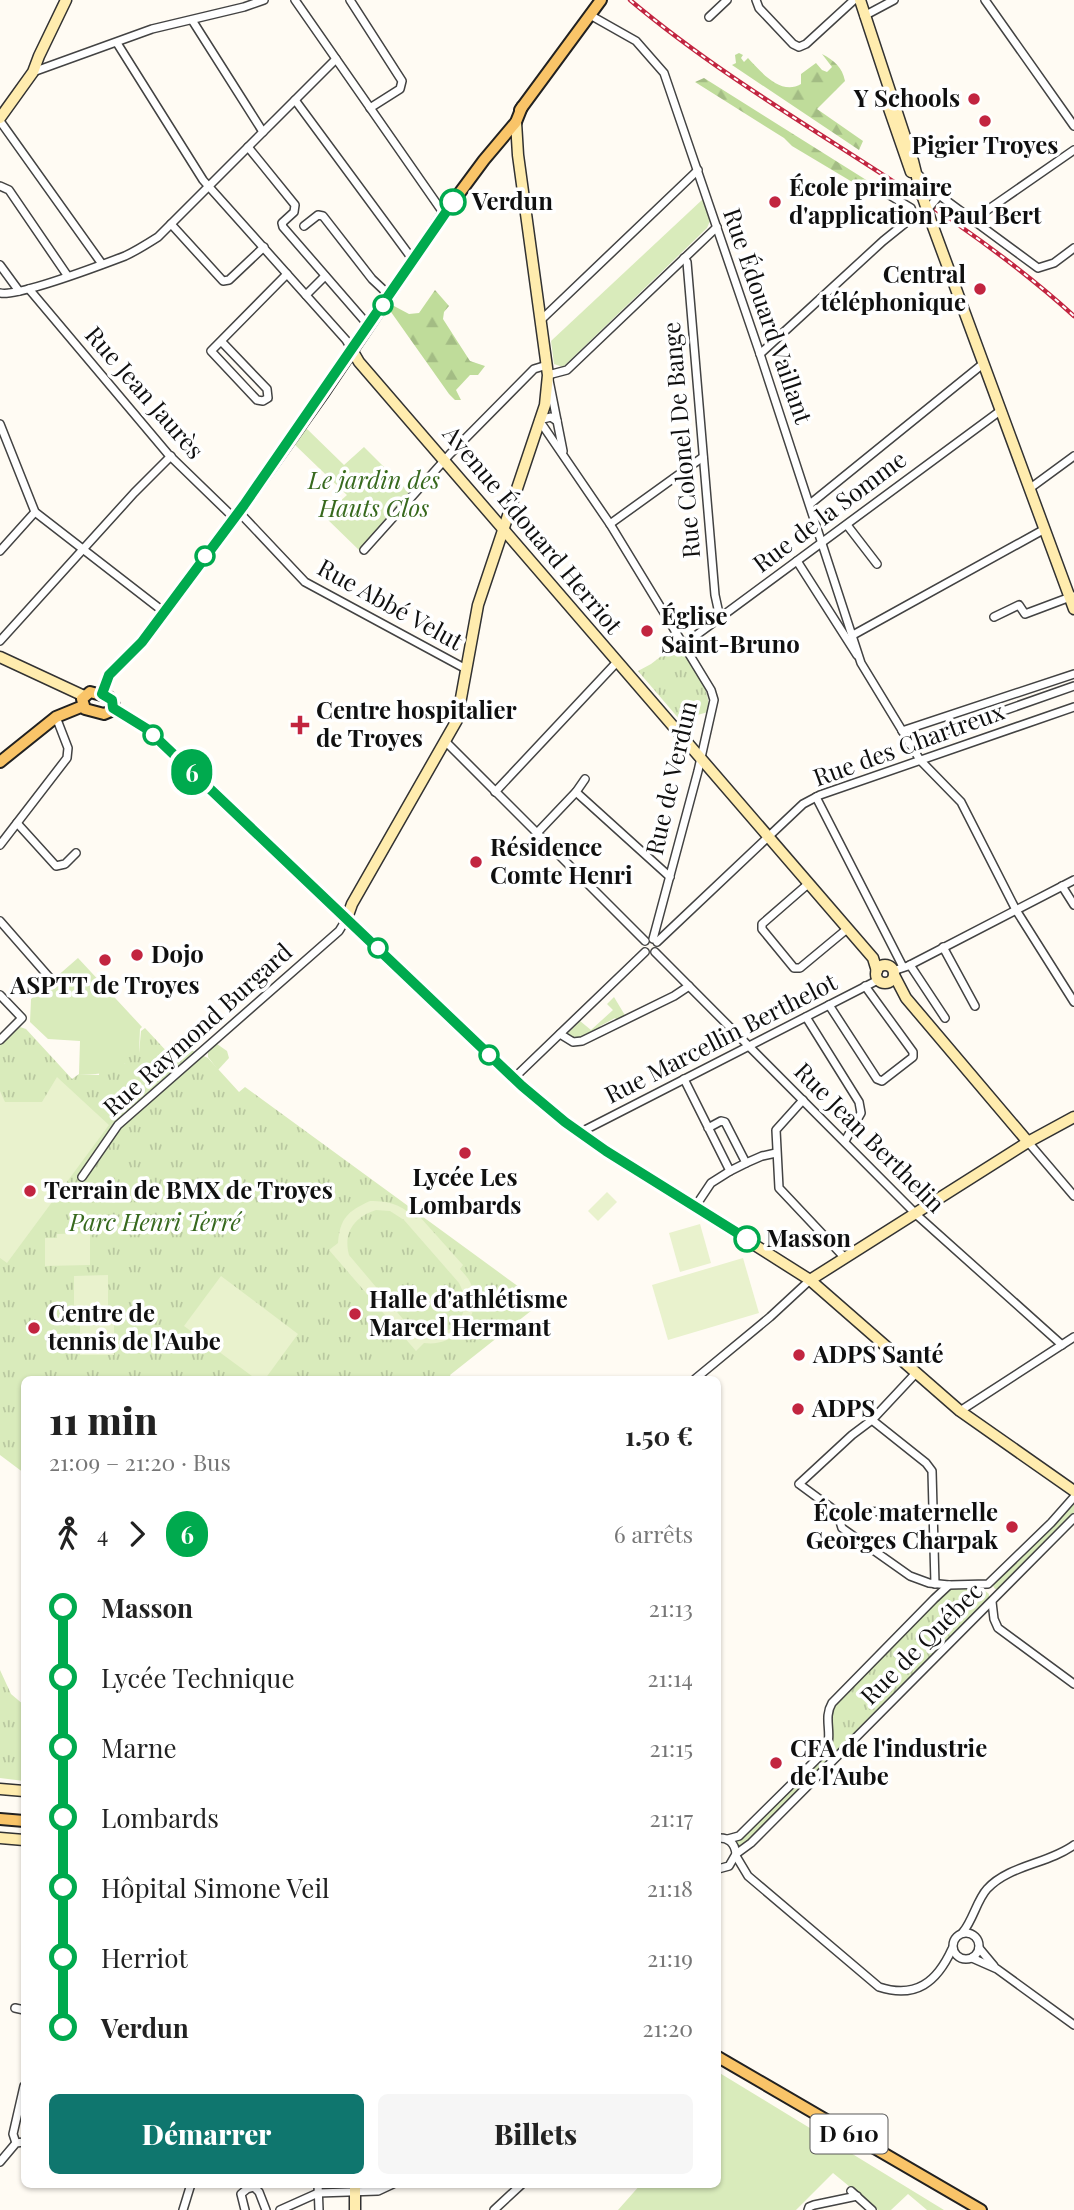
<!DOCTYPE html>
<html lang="fr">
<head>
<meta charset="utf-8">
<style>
  :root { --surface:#fff; --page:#f6f6f6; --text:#222; --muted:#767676; --accent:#0f766e }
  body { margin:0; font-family:"Playfair Display",serif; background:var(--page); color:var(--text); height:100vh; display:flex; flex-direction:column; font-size:26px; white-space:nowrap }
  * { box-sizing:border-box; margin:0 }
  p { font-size:23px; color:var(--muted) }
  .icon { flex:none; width:38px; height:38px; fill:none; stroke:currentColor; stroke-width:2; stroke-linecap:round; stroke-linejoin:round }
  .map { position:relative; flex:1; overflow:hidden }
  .details { position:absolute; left:21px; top:1376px; width:700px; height:812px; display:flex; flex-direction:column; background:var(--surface); border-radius:10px; box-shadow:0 2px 5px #0004 }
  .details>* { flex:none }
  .badge { padding:0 14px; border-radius:23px; font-size:24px; line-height:46px }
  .map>.badge { position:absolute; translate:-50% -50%; box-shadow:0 0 0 4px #fff }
  .legs { display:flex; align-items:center; gap:10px; height:77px; padding:0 28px; font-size:23px }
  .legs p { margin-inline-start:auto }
  .overview { display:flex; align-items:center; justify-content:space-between; height:119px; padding:0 28px }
  h1 { font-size:38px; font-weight:800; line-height:52px }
  .cta { display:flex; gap:14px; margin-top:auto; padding:14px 28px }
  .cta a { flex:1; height:80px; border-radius:10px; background:var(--accent); color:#fff; font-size:28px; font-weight:800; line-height:80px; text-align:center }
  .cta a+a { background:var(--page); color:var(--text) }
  ul { padding:0 28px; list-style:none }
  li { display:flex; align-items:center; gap:24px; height:70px; font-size:26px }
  li i { display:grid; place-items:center; width:10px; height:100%; margin:0 9px; background:currentColor }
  li i::after { content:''; width:18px; height:18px; margin:-9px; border:5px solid; border-radius:50%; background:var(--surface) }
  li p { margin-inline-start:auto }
  li:first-child i { background:linear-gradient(#0000 50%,currentColor 0) }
  li:last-child i { background:linear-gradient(currentColor 50%,#0000 0) }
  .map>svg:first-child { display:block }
</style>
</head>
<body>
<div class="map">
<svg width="1074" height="2210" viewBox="0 0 1074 2210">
  <defs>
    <pattern id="forest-firs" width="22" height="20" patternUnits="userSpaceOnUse" patternTransform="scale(1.75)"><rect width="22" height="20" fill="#bfdc9a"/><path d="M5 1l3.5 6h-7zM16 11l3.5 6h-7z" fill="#a3bc84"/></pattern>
    <pattern id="park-tufts" width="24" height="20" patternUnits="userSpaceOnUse" patternTransform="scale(1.75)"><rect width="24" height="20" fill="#d9ebbb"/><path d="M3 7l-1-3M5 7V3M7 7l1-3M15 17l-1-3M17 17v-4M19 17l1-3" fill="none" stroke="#b9c8a0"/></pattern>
  </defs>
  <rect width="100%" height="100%" fill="#fffbf3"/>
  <!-- grass -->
  <g fill="#d9ebbb">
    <polygon points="703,199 710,221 707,228 563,367 554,364 551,341"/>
    <polygon points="305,427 344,465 364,447 409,492 362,553 324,516 347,495 294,444"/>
    <path d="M78 958 142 1027 140 1029 139 1053C119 1070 105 1076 79 1074L80 1041 48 1039 30 1022 31 999Z"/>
    <polygon points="614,997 626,1017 617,1021 615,1018 600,1026 601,1030 574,1040 567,1034 580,1021 591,1030 613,1010 607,1004"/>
    <polygon points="217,1044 227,1051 229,1058 218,1070 208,1057 208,1052"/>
    <polygon points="1074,1503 1074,1514 1005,1584 1000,1589 995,1589 993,1586 995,1582"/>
    <polygon points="718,2072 944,2210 927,2210 908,2194 891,2210 878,2210 833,2173 796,2210 618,2210 641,2184 718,2184"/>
  </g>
  <!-- forest -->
  <g fill="url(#forest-firs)">
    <path d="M739 53 743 55 741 58 744 62 748 58C761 72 781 96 801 84V74L816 63 822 70 827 72 832 67 822 54C835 61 842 67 845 81L817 109 863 141 859 150 732 65 736 63 735 55Z"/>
    <polygon points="704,78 879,188 874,193 864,189 792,146 784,138 695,82"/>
    <polygon points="435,290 449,306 444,312 443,319 470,361 485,366 478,375 470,375 456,390 461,400 455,400 449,394 391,312 391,307 394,306 409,314 419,313"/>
  </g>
  <!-- park -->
  <g fill="url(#park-tufts)">
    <path d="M677 644C689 663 713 689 708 712L680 720 638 671 651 664Z"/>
    <polygon points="20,1027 26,1029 72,1079 79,1074 99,1075 100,1064 125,1064 126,1053 139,1053 141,1031 145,1028 170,1055 189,1049 208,1058 239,1092 245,1087 541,1303 450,1375 452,1379 24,1379 24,1473 0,1455 0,1044"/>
    <polygon points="953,1588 983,1589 989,1594 989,1601 750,1841 738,1848 734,1841 830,1747 832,1737 830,1709 945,1592"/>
    <polygon points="0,1670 11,1694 24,1705 24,1781 0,1778"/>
  </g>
  <!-- pitch -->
  <g fill="#e9f2cd" fill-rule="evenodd">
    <polygon points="57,1077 109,1125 7,1263 0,1258 0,1091 5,1102 42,1102"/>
    <polygon points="607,1192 617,1202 598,1221 588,1211"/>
    <path d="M370 1201C390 1201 402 1205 416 1219L420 1217 463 1265 460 1269C463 1273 468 1277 470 1282 486 1313 456 1348 424 1343L416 1351 329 1250 338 1243C340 1218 348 1211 370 1201ZM376 1210 390 1211 404 1220 459 1283C479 1321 440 1348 408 1325L349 1255C343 1233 354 1217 376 1210Z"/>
    <polygon points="700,1224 711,1263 680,1272 669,1233"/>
    <polygon points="90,1233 90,1265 45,1266 45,1238 57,1238 57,1234"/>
    <polygon points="743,1258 759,1313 668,1340 652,1285"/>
    <polygon points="108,1275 108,1308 74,1308 74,1276"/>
    <polygon points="221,1276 298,1334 265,1379 256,1379 184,1326"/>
    <rect x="80" y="1322" width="34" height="33"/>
  </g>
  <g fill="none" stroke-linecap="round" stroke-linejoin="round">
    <defs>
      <g id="street">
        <polyline points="295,0 444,214"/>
        <polyline points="350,0 402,81 400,89 370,108"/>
        <polyline points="756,0 759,8 793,44 799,47 806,44 854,0"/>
        <polyline points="985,0 1074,126"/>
        <polyline points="590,15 636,41 664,73 760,354 861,663 920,760 961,802 1016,910 1074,1002"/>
        <polyline points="864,16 894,0"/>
        <polyline points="709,17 727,0"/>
        <polyline points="192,20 263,132"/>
        <polyline points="117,43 203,180 346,340 352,350"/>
        <polyline points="33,72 152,29 244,7 264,0"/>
        <polyline points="295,100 413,260"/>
        <polyline points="0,121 102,264"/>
        <polyline points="248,147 295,205 294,212 282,223 283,227 369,326"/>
        <polyline points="920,176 924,184 1038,268 1054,263 1074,248"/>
        <polyline points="0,186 9,190 67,275"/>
        <polyline points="881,190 911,208 914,216"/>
        <polyline points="973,220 1074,150"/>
        <polyline points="171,224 223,281 229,280 264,247"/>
        <polyline points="304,226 318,215 323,216 372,279 389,295"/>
        <polyline points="684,258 687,262 715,595 720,618"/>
        <polyline points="0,265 19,291"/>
        <polyline points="29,289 168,454 233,517"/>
        <path d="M0 293C17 297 104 264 125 256 136 251 147 244 158 237L336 59"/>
        <polyline points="306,295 325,276"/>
        <polyline points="542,319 698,170"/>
        <polyline points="221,341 267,389 268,398 263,401 257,400 211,351 287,274"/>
        <polyline points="760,354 883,241 914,216 927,210"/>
        <polyline points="557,421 551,417 539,420 610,524 711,690 714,700 698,771 653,939"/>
        <polyline points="0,424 35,512 164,612"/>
        <polyline points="563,451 548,375 567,370 717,227"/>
        <polyline points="1029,489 1074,456"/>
        <polyline points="810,504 984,363"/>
        <polyline points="238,511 305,582 466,669"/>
        <polyline points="610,524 703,457"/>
        <polyline points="847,525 877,564"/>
        <polyline points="364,550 450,454 534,369 547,365"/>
        <polyline points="0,551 35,512"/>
        <polyline points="797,561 857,655"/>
        <polyline points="994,617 1019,605 1025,614 1073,596"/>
        <polyline points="853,635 1043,530"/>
        <polyline points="0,641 134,493 171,456"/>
        <polyline points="683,645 1000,411"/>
        <polyline points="902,731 1074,674"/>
        <polyline points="446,742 645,941"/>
        <polyline points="909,744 1074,686"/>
        <polyline points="495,792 617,662"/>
        <polyline points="576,792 670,877"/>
        <polyline points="816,797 903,967"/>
        <polyline points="17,823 56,866 65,864 76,853"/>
        <polyline points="537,833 576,792 585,779"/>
        <polyline points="0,845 67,758 68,748 56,717"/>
        <polyline points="808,884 762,924 762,929 794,968 800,968 847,929"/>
        <polyline points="1062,886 1074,905"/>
        <polyline points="0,921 49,977"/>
        <polyline points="657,942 803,804 820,795 1074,707"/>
        <polyline points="943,947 975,1006"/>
        <polyline points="655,952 919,1217 1062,1345"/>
        <polyline points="910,965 945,1018"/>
        <polyline points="893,971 908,966 1074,880"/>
        <polyline points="0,995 22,1018 0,1040"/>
        <polyline points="829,1005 877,1079 882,1081 913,1057 913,1052 865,986"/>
        <polyline points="806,1017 859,1102 861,1113 845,1141"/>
        <polyline points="560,1034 573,1042 582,1041 674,996 689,986"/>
        <polyline points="514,1078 645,952"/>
        <polyline points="684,1079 730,1171 746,1163 725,1122 721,1121 708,1128"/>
        <polyline points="803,1100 776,1130 779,1188 844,1257"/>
        <polyline points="581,1132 878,980"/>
        <polyline points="1028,1142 1074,1196"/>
        <polyline points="746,1163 762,1156 776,1153"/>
        <polyline points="82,1177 118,1125 339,931 347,918"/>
        <polyline points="695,1207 711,1183 730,1171"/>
        <polyline points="916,1373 872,1420 852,1435 799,1484 837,1512 842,1528 910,1576 929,1583 949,1585"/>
        <polyline points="695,1379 770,1317 810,1280"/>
        <polyline points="960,1411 1074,1337"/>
        <polyline points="872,1420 926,1463 932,1471 935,1584"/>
        <polyline points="837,1512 933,1511"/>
        <polyline points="992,1602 994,1619 998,1628 1074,1684"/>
        <path d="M718 1838C728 1837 735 1843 736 1854L729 1866 718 1869"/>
        <path d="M728 1839 739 1836 824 1752C835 1735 822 1720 832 1703L934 1599 949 1585 988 1584 1051 1523 1074 1497"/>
        <polyline points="736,1854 751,1843 1074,1518"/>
        <path d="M736 1856 748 1876 879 1987C916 1999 937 1982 952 1949"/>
        <path d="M963 1932C973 1920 977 1900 987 1889 1009 1865 1048 1864 1074 1845"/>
        <circle cx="966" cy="1946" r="13"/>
        <polyline points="979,1948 994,1966"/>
        <polyline points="972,1958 997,1969 1074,2025"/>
        <polyline points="15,2008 24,2010"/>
        <polyline points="16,2143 13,2134 24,2086"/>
        <polyline points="0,2162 16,2143 24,2142"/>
        <polyline points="318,2184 319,2210"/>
        <polyline points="851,2191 872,2210"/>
        <polyline points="183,2210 191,2184"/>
        <polyline points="245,2210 241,2194 247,2189 254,2187 259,2192 266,2210"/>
        <polyline points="280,2210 318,2193 378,2191 393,2184"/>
        <polyline points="494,2210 522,2184"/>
        <polyline points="808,2210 809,2207 814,2205 857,2196"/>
      </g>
      <g id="secondary">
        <polyline points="860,0 913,161 920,189"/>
        <polyline points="885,97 911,172"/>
        <polyline points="0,118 33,72 39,56 66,0"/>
        <polyline points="932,224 1074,609"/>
        <polyline points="352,350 359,362 873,958 877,971"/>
        <polyline points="0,657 84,696"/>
        <polyline points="113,708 147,729 522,1086 565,1122 606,1151 810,1280 960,1411 1074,1491"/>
        <polyline points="347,918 352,904 457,720 478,605 545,405 548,375 518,155 516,122"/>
        <circle cx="885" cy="974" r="9"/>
        <polyline points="894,975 906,998 1028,1142"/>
        <polyline points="810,1280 1028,1142 1074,1117"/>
        <polyline points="0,1789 24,1791"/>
        <polyline points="0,1838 24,1840"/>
        <polyline points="355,2184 355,2210"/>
      </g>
      <g id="primary">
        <polyline points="520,110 601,0"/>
        <polygon points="90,692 109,697 114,705 111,711 104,714 85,709 82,699"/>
        <polyline points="102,694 109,675 142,642 244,505 322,395 444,214 484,160 516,122 522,107"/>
        <polyline points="0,762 56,717 83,706"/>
        <polyline points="0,1819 24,1821"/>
        <polyline points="718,2057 981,2210"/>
      </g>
    </defs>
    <!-- street casing -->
    <use href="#street" stroke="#434343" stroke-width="10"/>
    <!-- secondary casing -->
    <use href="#secondary" stroke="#323232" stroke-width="13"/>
    <!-- primary casing -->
    <use href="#primary" stroke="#212121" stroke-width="14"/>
    <!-- street -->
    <use href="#street" stroke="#fff" stroke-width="7"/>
    <!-- secondary -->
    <use href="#secondary" stroke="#ffecae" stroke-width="10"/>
    <!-- primary -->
    <use href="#primary" stroke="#f9c468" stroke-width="10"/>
    <defs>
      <path id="rail" d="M630 0C769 117 939 193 1074 316"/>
    </defs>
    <!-- rail casing -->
    <use href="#rail" stroke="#c22540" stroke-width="4.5"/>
    <!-- rail -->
    <use href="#rail" stroke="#fff" stroke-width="2" stroke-dasharray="5" stroke-linecap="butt"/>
    <defs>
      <polyline id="street-bridge" points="927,210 937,198"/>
      <polyline id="secondary-bridge" points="920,189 932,224"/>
    </defs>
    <!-- street-bridge casing -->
    <use href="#street-bridge" stroke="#434343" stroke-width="10" stroke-linecap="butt"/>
    <!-- secondary-bridge casing -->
    <use href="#secondary-bridge" stroke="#323232" stroke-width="13" stroke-linecap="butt"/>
    <!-- street-bridge -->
    <use href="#street-bridge" stroke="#fff" stroke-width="7"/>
    <!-- secondary-bridge -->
    <use href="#secondary-bridge" stroke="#ffecae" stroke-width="10"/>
  </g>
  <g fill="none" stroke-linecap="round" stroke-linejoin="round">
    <defs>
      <polyline id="line-1" points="453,202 244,505 142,642 109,675 102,694 112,700 113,708 147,729 522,1086 565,1122 606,1151 747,1239"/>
    </defs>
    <!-- line-1 casing -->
    <use href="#line-1" stroke="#fff" stroke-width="16"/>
    <!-- line-1 -->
    <use href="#line-1" stroke="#00aa4e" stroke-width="10"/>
  </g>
  <!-- markers -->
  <g fill="#c22540" stroke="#fff" stroke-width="2.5">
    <circle cx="974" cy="99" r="7"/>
    <circle cx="985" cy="121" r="7"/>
    <circle cx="775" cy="202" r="7"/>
    <circle cx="980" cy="289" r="7"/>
    <circle cx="647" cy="631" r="7"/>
    <path d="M296.5 714.5h7v7h7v7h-7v7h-7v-7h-7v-7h7z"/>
    <circle cx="476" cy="862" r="7"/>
    <circle cx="137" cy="955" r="7"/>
    <circle cx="105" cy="960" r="7"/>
    <circle cx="465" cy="1153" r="7"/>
    <circle cx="30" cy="1191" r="7"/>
    <circle cx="355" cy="1314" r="7"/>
    <circle cx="34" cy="1328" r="7"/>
    <circle cx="799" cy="1355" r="7"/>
    <circle cx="798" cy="1409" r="7"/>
    <circle cx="1012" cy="1527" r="7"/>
    <circle cx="776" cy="1763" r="7"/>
  </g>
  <g fill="#fff" stroke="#00aa4e" stroke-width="3.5">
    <circle cx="453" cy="202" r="12"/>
    <circle cx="383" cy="305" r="9"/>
    <circle cx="205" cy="556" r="9"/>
    <circle cx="153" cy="735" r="9"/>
    <circle cx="378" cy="948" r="9"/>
    <circle cx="489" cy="1055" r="9"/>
    <circle cx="747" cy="1239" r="12"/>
  </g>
  <g text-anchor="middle" stroke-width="7" stroke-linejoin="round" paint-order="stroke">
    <!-- shield labels -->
    <rect fill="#fff" stroke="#585858" stroke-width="2" x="810.5" y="2114.5" width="77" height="39" rx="5"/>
    <g font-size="23" font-weight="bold" fill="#101010">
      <text x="849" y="2142">D 610</text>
    </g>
    <!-- poi labels -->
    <g font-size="24" font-weight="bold" fill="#101010" stroke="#fff" text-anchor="start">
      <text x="960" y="107" text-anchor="end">Y Schools</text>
      <text x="985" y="154" text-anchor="middle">Pigier Troyes</text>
      <text x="789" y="196">École primaire<tspan x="789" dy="28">d'application Paul Bert</tspan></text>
      <text x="966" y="283" text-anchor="end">Central<tspan x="966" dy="28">téléphonique</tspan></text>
      <text x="661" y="625">Église<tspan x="661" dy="28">Saint-Bruno</tspan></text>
      <text x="316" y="719">Centre hospitalier<tspan x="316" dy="28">de Troyes</tspan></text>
      <text x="490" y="856">Résidence<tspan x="490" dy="28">Comte Henri</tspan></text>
      <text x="151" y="963">Dojo</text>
      <text x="105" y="994" text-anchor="middle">ASPTT de Troyes</text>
      <text x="465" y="1186" text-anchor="middle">Lycée Les<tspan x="465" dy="28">Lombards</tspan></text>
      <text x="44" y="1199">Terrain de BMX de Troyes</text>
      <text x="369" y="1308">Halle d'athlétisme<tspan x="369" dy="28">Marcel Hermant</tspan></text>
      <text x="48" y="1322">Centre de<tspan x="48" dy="28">tennis de l'Aube</tspan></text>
      <text x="813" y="1363">ADPS Santé</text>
      <text x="812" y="1417">ADPS</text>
      <text x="998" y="1521" text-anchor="end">École maternelle<tspan x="998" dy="28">Georges Charpak</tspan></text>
      <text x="790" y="1757">CFA de l'industrie<tspan x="790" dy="28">de l'Aube</tspan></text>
    </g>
    <!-- stop labels -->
    <g font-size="24" font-weight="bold" fill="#101010" stroke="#fff" text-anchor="start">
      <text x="472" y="210">Verdun</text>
      <text x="766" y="1247">Masson</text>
    </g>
    <!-- street labels -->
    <g font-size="24" fill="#101010" stroke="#fff">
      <text transform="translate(767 316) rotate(71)" y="8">Rue Édouard Vaillant</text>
      <text transform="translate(144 393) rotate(49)" y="8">Rue Jean Jaurès</text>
      <text transform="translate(682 440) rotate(-95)" y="8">Rue Colonel De Bange</text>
      <text transform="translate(830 512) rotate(-37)" y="8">Rue de la Somme</text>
      <text transform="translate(532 530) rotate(50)" y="8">Avenue Édouard Herriot</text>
      <text transform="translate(390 605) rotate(29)" y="8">Rue Abbé Velut</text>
      <text transform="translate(909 745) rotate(-20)" y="8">Rue des Chartreux</text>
      <text transform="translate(672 778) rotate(-77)" y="8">Rue de Verdun</text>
      <text transform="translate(198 1030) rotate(-42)" y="8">Rue Raymond Burgard</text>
      <text transform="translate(721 1039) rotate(-27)" y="8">Rue Marcellin Berthelot</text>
      <text transform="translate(869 1138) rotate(45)" y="8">Rue Jean Berthelin</text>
      <text transform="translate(922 1644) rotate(-45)" y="8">Rue de Québec</text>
    </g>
    <!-- park labels -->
    <g font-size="24" font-style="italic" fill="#37691e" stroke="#fff">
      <text x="374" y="489">Le jardin des<tspan x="374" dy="28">Hauts Clos</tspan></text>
      <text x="155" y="1231">Parc Henri Terré</text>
    </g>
  </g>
</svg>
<b class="badge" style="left:192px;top:772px;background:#00aa4e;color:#fff">6</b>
<section class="details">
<div class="overview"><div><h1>11 min</h1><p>21:09 – 21:20 · Bus</p></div><b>1.50 €</b></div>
<div class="legs"><svg class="icon" aria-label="walk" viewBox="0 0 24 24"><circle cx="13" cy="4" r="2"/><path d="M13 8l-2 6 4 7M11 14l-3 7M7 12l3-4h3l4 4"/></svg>4<svg class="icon" aria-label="forward" viewBox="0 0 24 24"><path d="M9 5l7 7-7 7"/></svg><b class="badge" style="background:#00aa4e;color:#fff">6</b><p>6 arrêts</p></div>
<ul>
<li><i style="color:#00aa4e"></i><b>Masson</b><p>21:13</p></li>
<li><i style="color:#00aa4e"></i><span>Lycée Technique</span><p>21:14</p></li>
<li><i style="color:#00aa4e"></i><span>Marne</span><p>21:15</p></li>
<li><i style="color:#00aa4e"></i><span>Lombards</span><p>21:17</p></li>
<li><i style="color:#00aa4e"></i><span>Hôpital Simone Veil</span><p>21:18</p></li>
<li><i style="color:#00aa4e"></i><span>Herriot</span><p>21:19</p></li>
<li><i style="color:#00aa4e"></i><b>Verdun</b><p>21:20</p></li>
</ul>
<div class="cta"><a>Démarrer</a><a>Billets</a></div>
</section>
</div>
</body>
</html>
